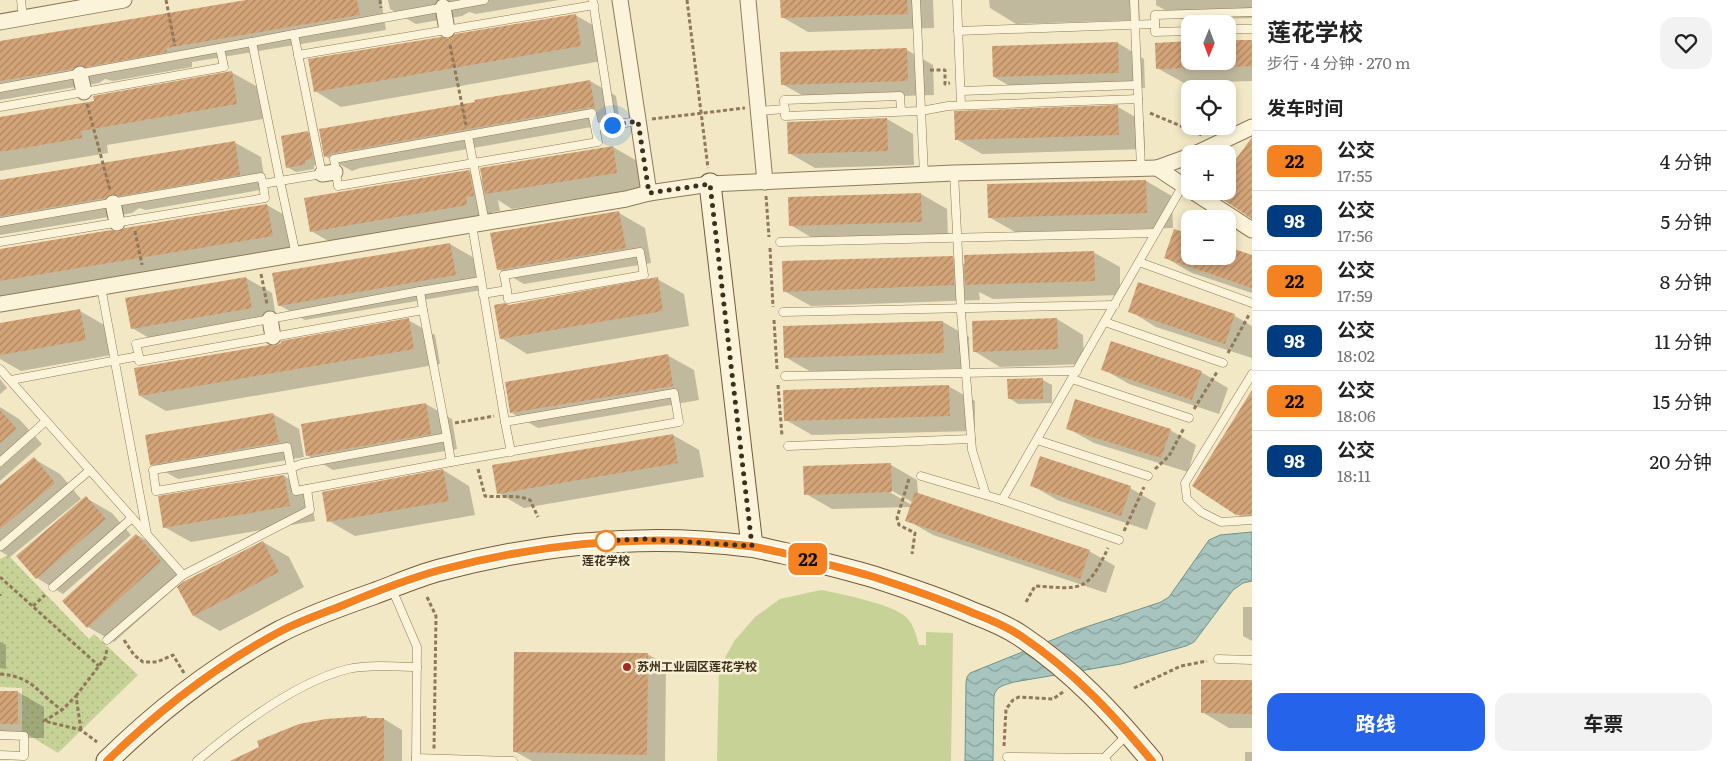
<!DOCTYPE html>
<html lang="zh">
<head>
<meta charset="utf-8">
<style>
  :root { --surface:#fff; --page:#f2f2f2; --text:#222; --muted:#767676; --line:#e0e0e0; --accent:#2563eb }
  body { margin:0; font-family:Literata,"Noto Sans SC",serif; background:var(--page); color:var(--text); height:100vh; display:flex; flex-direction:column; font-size:19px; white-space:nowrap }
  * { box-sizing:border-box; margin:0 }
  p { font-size:16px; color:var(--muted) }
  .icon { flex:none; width:28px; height:28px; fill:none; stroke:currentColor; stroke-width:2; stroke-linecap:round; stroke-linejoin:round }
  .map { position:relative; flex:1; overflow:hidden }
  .panel { display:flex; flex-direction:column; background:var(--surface); width:475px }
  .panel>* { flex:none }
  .badge { padding:0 10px; border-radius:8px; font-size:18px; line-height:32px }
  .needle { width:32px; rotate:181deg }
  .tools { position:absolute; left:1181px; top:15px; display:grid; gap:10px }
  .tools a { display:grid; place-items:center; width:55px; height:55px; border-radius:10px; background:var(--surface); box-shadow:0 2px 8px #0003; font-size:25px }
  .you { position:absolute; width:25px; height:25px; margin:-12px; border:4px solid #fff; border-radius:50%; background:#1a73e8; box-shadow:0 0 0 8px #1a73e833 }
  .map>.badge { position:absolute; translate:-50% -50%; box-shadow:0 0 0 2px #fff }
  h2 { padding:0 15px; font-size:19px; line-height:45px }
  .round { display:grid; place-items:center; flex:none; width:52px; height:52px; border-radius:15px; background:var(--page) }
  .headline { display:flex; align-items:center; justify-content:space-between; height:85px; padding:0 15px }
  h1 { font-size:24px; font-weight:700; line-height:38px }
  .primary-button { display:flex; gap:10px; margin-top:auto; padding:10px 15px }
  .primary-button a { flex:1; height:58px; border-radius:15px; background:var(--accent); color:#fff; font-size:20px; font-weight:700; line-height:58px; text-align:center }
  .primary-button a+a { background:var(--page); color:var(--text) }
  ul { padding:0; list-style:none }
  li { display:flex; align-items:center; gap:15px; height:60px; padding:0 15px; border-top:1px solid var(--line) }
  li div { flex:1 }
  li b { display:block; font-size:19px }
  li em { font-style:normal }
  li .badge { min-width:55px; font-weight:700; text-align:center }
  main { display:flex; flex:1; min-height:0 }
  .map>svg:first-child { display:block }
</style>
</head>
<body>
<main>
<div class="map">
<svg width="1252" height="761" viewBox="0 0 1252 761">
  <defs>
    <pattern id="grass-dots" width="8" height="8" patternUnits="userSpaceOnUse" patternTransform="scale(1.25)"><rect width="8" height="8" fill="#c7d297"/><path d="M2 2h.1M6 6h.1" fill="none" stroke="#acb582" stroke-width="1.8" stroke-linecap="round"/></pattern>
    <pattern id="water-waves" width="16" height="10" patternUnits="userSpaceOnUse" patternTransform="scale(1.25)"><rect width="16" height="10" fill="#a7c5be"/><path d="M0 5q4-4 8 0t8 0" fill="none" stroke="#89a09a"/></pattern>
    <pattern id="building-hatch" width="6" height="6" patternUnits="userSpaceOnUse" patternTransform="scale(1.25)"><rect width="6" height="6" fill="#d3a478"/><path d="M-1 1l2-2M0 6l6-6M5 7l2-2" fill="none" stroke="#ad8662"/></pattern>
  </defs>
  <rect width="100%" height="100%" fill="#f2e8c5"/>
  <!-- grass -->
  <polygon fill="url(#grass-dots)" points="8,555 89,639 94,634 138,675 58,753 22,731 22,688 0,687 0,559"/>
  <!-- pitch -->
  <path fill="#c7d297" d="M821 590C841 594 892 604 906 617 914 625 916 635 919 645H926V632L953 633 951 761H717L719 668 735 640 755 617 780 599Z"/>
  <!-- water -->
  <path fill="url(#water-waves)" stroke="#6c958d" d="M1252 532V581L1243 583 1233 590 1194 642 1186 646 1121 664 1014 682C1005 685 996 686 994 696L993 761H965L966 683 967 677 970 673 1077 630 1161 602 1169 597 1209 540 1220 535Z"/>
  <!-- shadow -->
  <g fill="#0003" fill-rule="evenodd">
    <polygon points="252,0 381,0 386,30 192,62 192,67 113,81 105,79 99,83 0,100 0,42"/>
    <polygon points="388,0 559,0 476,14 469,12 462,16 416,24 390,9"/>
    <polygon points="781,0 933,0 934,28 808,32 782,17"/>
    <polygon points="989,0 1139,0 1140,20 1016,24 990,8"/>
    <polygon points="1156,0 1252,0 1252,18 1183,20 1156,5"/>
    <polygon points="575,15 602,30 607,60 341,107 315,91 448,41"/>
    <polygon points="1252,41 1252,81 1184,83 1157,68 1190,43 1190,61 1228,61 1228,42"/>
    <polygon points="1118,43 1144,59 1145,88 1020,92 994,77"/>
    <polygon points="907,50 933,65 934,95 809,99 782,84"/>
    <polygon points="231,72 258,87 263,119 107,145 108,153 0,171 0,118 95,102"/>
    <polygon points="590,81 616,96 620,122 360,168 352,171 325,156 320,130 476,103"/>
    <polygon points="1118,107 1144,122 1145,149 982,154 956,139"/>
    <polygon points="887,119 913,134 914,165 815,168 789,153"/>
    <polygon points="307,132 317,137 322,164 314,165 314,169 296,172 287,167"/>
    <polygon points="234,142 261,157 266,189 146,210 139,208 132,213 0,235 0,182"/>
    <polygon points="613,147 639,162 643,188 512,209 498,200 500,211 492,212 493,220 337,246 311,231 469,171 484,180"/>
    <polygon points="1146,181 1172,196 1173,228 1015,232 989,217"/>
    <polygon points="921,194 947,209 948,236 816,240 790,225"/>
    <polygon points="267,205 293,220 298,251 0,300 0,250 119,234"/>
    <polygon points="619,213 645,228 651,263 524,284 498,269"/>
    <polygon points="1190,235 1190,256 1228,256 1228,248 1252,256 1252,293 1192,273 1166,258"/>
    <polygon points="450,244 476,259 482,290 305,320 279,305"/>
    <polygon points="1093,252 1120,267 1120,295 993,299 979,292 980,300 811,306 784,291 952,257 966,265"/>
    <polygon points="246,278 272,293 277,322 158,343 132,328"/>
    <polygon points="657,279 684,294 689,326 527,354 501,338 509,306"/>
    <polygon points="1139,284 1235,316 1252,326 1252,358 1156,327 1130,311"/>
    <polygon points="80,311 106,326 111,355 21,371 0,359 0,325"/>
    <polygon points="1057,319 1083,335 1084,364 1000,367 974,351"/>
    <polygon points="408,320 435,335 440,364 166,411 140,396 275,347"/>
    <polygon points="943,322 969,337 970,368 811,372 785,357 784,327"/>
    <polygon points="667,355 694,370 699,400 538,428 512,413"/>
    <polygon points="1103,369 1201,372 1228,388 1219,414 1129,384"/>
    <polygon points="0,379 7,388 0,394"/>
    <polygon points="1043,380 1052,385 1052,403 1018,404 1009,398"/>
    <polygon points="948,386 975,401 975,431 812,435 786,420"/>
    <polygon points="1252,392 1252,523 1237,514"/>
    <polygon points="426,404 452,419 457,449 333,470 307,455"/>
    <polygon points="0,407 19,419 42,444 0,481"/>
    <polygon points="273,414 299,429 304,457 178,479 151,464"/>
    <polygon points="1067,428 1170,430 1196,445 1188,472 1094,443"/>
    <polygon points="673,435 699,450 704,477 524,508 498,493"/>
    <polygon points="34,459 60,474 81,499 10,557 0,551 0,487"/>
    <path d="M891 465 917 480 918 494 1089 551 1115 566 1106 593 933 535 907 520 911 507 832 509 806 494ZM887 488 912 502V505L886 490Z"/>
    <polygon points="443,470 469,486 475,515 355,536 329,521"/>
    <polygon points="284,476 310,491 315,521 191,542 164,527"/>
    <polygon points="1031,485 1130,488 1156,503 1147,530 1057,500"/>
    <polygon points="86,498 112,513 131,535 63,594 37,578 18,557"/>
    <polygon points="137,535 163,550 187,577 114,642 88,627"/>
    <polygon points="263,542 289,557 304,587 220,631 194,616"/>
    <polygon points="1243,607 1252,607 1252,641 1243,636"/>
    <polygon points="0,642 6,645 6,669 0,668"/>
    <polygon points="647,654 666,664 665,761 532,761 514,751"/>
    <polygon points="1252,682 1252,728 1229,728 1202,712"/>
    <polygon points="0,692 18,692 44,707 44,738 0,738"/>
    <polygon points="366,717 371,720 384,719 402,730 402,761 232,761"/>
    <rect x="1245" y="752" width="7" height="9"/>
  </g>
  <!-- building -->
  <g fill="url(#building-hatch)">
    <polygon points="246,0 357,0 360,15 166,48 167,52 85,67 78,65 72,69 0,81 0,41"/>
    <polygon points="780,0 907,0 908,14 781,18"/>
    <polygon points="576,14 581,46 314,92 308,59 441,37 448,39 455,34"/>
    <polygon points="1228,40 1252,40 1252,66 1228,67"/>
    <polygon points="1190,41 1190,68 1156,69 1155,43"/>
    <polygon points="1118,42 1119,73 993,77 992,46"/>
    <polygon points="907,48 908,81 781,85 780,52"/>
    <polygon points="232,71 237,104 81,131 82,138 0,152 0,117 94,101 93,96"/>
    <polygon points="590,80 595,108 591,107 333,153 324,157 319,129 475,102 474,100"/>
    <polygon points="1118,105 1119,135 955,140 954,111"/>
    <polygon points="887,118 888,151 788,154 787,122"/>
    <polygon points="308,131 313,159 305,160 306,164 286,168 281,136"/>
    <polygon points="1252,137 1252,219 1210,191 1228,191 1228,170"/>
    <polygon points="235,141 240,175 119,196 112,194 105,198 0,216 0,180"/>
    <polygon points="613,146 617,173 485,194 480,168"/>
    <polygon points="469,170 474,196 466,197 467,205 310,232 304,198"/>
    <polygon points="1146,180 1147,213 988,218 987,184"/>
    <polygon points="921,193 922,222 789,226 788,197"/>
    <polygon points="267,204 273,236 0,281 0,249 111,230 118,232 125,228"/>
    <polygon points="619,211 626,248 497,270 490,233"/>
    <polygon points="1174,229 1190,234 1190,256 1228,256 1228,247 1252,255 1252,288 1164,258"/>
    <polygon points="450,243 456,275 278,306 272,273"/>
    <polygon points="1094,251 1095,281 965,285 964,255"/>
    <polygon points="953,256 954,285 783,292 782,261"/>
    <polygon points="246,277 252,308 131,329 125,298"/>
    <polygon points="658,277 663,311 500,339 494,305 505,303 509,305"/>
    <polygon points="1138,282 1235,314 1225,344 1128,312"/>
    <polygon points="80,309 86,340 0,355 0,323"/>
    <polygon points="409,318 414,349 139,396 134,368 269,345 275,346 281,343 281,341"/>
    <polygon points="1057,318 1058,349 973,352 972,321"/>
    <polygon points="943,321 944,353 784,358 783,326"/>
    <polygon points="1111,341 1202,371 1192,400 1101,370"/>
    <polygon points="668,354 673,386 510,413 505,382"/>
    <polygon points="1043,378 1043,399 1008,399 1007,379"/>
    <polygon points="949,385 950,416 784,421 783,390"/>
    <polygon points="1252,390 1252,514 1236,515 1192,486"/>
    <polygon points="1075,399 1171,429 1161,458 1066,429"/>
    <polygon points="426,403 431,434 306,456 301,424"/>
    <polygon points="0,410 17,429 0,443"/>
    <polygon points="273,413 279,442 150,465 145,435"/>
    <polygon points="673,434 678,463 497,494 492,465"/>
    <polygon points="1040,456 1131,486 1121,516 1030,486"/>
    <polygon points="34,457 55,483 0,529 0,485"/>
    <polygon points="891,463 892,492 804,495 803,466"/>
    <polygon points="443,469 449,501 327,522 322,492"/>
    <polygon points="284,475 290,506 163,528 158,496"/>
    <polygon points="915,492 1090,550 1080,579 905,521"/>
    <polygon points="86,496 106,519 36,579 16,556"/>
    <polygon points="136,534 161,561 87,628 62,601"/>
    <polygon points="263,541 279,572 193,616 177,587 183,582"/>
    <polygon points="514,652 648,653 647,755 513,752"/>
    <polygon points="1201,680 1252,680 1252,714 1201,713"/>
    <rect x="0" y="691" width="18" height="33"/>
    <polygon points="367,716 366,718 384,718 384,761 230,761 259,747 257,741 299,724 326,719"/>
  </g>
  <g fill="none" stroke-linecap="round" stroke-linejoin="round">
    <defs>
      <g id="service">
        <polyline points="21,0 23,18"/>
        <polyline points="916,0 924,175"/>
        <polyline points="957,0 961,105"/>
        <polyline points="1134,0 1141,169"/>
        <polyline points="593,2 612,125 638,121"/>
        <polyline points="1228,29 1252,29"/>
        <polyline points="958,31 1155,24"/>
        <polyline points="1190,31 1155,32 1155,15 1252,12"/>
        <polyline points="298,55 594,5"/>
        <polyline points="0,88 252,42"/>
        <polyline points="961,91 1137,85"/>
        <polyline points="0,107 224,67 220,48"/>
        <polyline points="758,111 785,109"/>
        <polyline points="901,111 900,96 784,100 785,116 921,111 948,106 1138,99"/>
        <polyline points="595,127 592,113 334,159 338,186 598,142 595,127 612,125"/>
        <polyline points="468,136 485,223"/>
        <polyline points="954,173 961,312 972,450 986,495"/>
        <polyline points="0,222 261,177 263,184"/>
        <polyline points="472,225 505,422"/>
        <polyline points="0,242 265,198 263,184 280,181 252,42 294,34"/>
        <polyline points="780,242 1155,233"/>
        <polyline points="296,255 280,181 322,174 294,34 484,0"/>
        <polyline points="1139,262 1252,303"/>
        <polyline points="101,287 147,534"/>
        <polyline points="420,291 481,281"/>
        <polyline points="483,294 507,290 508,299 644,275 640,252 504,275 507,290"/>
        <polyline points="423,310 447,437"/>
        <polyline points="783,312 1115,305"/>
        <polyline points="1105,322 1223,363"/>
        <polyline points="0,369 183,575"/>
        <polyline points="1252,374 1185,483 1187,499 1201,512 1221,522 1252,520"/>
        <polyline points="785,376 1077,371"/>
        <polyline points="1072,379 1189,418"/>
        <polyline points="11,380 139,356 136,344 420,291 423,310 139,361 139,356"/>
        <polyline points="1037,440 1148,476"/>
        <polyline points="788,446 971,439"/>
        <polyline points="0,462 46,421"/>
        <polyline points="451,462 679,422 674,393 505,422 511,452"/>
        <polyline points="291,468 296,491 451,462 447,437 301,464 291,468 156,491 153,470 287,447 291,468"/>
        <polyline points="921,476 1002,500 1119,540"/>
        <polyline points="1002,500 1183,185"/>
        <polyline points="1,546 90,470"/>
        <polyline points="53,587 132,518"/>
        <polyline points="392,589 417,647 416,761"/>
        <polyline points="107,640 183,575 310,510 307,489"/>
        <polyline points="1218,659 1252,660"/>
        <polyline points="0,735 24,736 24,756 0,755"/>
        <polyline points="1007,757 1104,758 1107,761"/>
        <polyline points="416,758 513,761"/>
        <polyline points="1104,758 1127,735"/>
        <path d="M197 761C237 727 296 682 348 669 369 664 395 667 417 667"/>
      </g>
      <g id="minor">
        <polyline points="620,0 649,193 710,184 954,173 1157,168"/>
        <polyline points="748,0 765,182"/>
        <polyline points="443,7 447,30"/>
        <polyline points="0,22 124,0"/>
        <polyline points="80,74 84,92"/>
        <polyline points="1195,154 1252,127"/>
        <polyline points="1190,156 1157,168 1190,190"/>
        <polyline points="322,174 335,172"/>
        <polyline points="1192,191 1252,230"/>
        <polyline points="113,203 117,223"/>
        <polyline points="0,304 626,199 649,193"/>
        <polyline points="270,319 273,337"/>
      </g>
      <g id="secondary">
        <polyline points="710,184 752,546"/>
        <path d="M107 761C159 710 217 665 281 631 309 617 344 604 373 594 395 586 417 576 440 570 542 543 644 533 748 546 760 547 771 551 783 553 813 561 844 568 874 577 908 588 941 599 973 613 989 619 1006 626 1021 636 1072 670 1113 714 1152 761"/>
      </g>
    </defs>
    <!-- service casing -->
    <use href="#service" stroke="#8f7959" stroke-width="9"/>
    <!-- minor casing -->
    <use href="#minor" stroke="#8f7959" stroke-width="17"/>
    <!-- secondary casing -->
    <use href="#secondary" stroke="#715a3c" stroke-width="23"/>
    <!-- path -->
    <g stroke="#8f7959" stroke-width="3" stroke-dasharray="4 2.5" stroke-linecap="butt">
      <polyline points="166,0 175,46"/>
      <polyline points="380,0 381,8"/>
      <polyline points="687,0 708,168"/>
      <polyline points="450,45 466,125"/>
      <polyline points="930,70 945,70 945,84 950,83"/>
      <polyline points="87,104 110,190"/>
      <polyline points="1150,113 1202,135"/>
      <polyline points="652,119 745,108"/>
      <polyline points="766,196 769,237"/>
      <polyline points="135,231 142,265"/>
      <polyline points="770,248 773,307"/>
      <polyline points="261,274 267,304"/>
      <polyline points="774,320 777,369"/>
      <polyline points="1228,353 1250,313"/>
      <polyline points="778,385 782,436"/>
      <polyline points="1194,409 1217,372"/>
      <polyline points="455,423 494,416"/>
      <path d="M478 469 485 496C500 498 517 494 530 500L538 517"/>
      <polyline points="1155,469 1169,456 1184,428"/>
      <polyline points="909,479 897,518 899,525 915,533 912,554"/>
      <polyline points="1124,531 1144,487"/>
      <polyline points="0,577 99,666"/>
      <polyline points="0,594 0,596"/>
      <polyline points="427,597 436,616 434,749"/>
      <path d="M1026 602 1035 586C1082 589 1087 593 1108 548"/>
      <polyline points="33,606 45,595"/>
      <polyline points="124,640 134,655 143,662 157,662 173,655 184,673"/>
      <path d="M0 674C34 677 36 692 62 710"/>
      <polyline points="1134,688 1181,666 1207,661"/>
      <polyline points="76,696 105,658 107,649"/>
      <polyline points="81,730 76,696 62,710 44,721 81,730 97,742"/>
      <polyline points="1004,746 1006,709 1013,700 1019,697 1053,699 1063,692"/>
    </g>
    <!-- service -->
    <use href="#service" stroke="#fcf4da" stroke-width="8"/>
    <!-- minor -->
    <use href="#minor" stroke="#fcf4da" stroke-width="15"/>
    <!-- secondary -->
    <use href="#secondary" stroke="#fcf4da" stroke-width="21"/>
  </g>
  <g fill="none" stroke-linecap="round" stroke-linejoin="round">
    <defs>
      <path id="line" d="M107 761C159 710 217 665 281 631 300 621 321 614 341 606 372 593 407 579 440 570 542 543 644 533 748 546 760 547 772 551 783 553 813 561 844 568 874 577 908 588 941 599 973 613 989 619 1006 626 1021 636 1073 671 1112 713 1152 761"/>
    </defs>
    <!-- line casing -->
    <use href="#line" stroke="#fff" stroke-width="11"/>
    <!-- line -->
    <use href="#line" stroke="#f58220" stroke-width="8"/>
    <!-- walk -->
    <polyline stroke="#3e301e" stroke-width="5" stroke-dasharray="0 9" points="606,541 603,541 644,539 752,546 710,184 649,193 638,121 612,125"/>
  </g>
  <!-- markers -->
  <circle fill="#fff" stroke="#f58220" stroke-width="2.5" cx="606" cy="541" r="10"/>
  <circle fill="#a42b23" stroke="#f9f1d5" stroke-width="2" cx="627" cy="667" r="5"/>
  <g text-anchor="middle" stroke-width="5" stroke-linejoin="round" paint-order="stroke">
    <!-- stop labels -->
    <g font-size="12" font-weight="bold" fill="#3e301e" stroke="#f9f1d5">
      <text x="606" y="565">莲花学校</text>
    </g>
    <!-- poi labels -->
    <g font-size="12" font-weight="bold" fill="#3e301e" stroke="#f9f1d5" text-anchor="start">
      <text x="637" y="671">苏州工业园区莲花学校</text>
    </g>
  </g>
</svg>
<div class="tools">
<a><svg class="needle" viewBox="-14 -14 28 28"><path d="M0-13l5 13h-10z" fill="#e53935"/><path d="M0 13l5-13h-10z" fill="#767676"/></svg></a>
<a><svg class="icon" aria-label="locate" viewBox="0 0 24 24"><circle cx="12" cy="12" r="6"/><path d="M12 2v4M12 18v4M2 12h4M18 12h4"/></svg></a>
<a>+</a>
<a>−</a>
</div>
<div class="you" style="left:612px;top:125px"></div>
<b class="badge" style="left:808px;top:559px;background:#f58220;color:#111">22</b>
</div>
<section class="panel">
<div class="headline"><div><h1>莲花学校</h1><p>步行 · 4 分钟 · 270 m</p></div><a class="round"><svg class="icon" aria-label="heart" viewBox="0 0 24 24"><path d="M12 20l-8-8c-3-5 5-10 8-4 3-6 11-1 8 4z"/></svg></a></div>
<h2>发车时间</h2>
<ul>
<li><span class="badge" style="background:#f58220;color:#111">22</span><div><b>公交</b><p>17:55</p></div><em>4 分钟</em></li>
<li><span class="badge" style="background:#003b80;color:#fff">98</span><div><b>公交</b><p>17:56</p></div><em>5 分钟</em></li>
<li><span class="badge" style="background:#f58220;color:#111">22</span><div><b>公交</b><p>17:59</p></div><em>8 分钟</em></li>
<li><span class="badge" style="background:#003b80;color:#fff">98</span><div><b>公交</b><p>18:02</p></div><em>11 分钟</em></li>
<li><span class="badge" style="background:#f58220;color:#111">22</span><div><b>公交</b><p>18:06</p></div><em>15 分钟</em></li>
<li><span class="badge" style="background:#003b80;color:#fff">98</span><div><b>公交</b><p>18:11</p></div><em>20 分钟</em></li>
</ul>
<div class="primary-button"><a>路线</a><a>车票</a></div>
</section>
</main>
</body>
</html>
